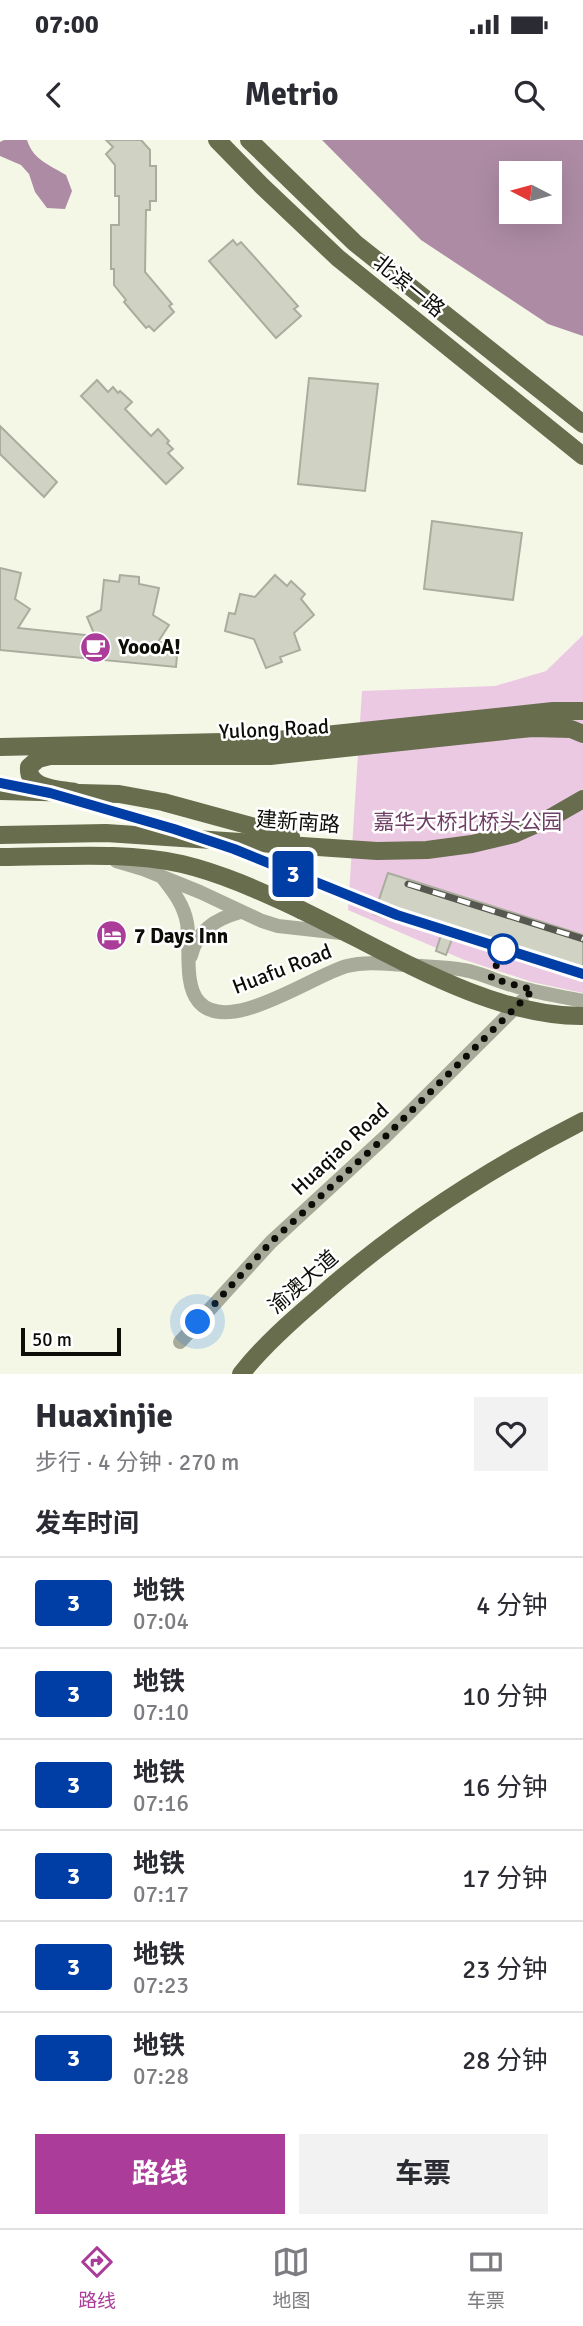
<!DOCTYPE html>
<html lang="zh">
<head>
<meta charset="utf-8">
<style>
  :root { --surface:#fff; --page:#f2f2f3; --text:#2b2b33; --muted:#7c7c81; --line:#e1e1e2; --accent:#ab3c99 }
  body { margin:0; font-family:Signika,"Noto Sans SC",sans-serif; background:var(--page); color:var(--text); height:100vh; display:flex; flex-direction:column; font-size:26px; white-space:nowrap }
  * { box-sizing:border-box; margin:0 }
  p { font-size:23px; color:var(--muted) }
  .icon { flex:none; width:38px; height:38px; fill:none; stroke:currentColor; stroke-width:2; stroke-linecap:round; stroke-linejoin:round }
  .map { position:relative; height:1234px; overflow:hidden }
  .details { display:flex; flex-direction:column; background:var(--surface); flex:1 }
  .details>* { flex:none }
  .badge { padding:0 14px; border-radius:5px; font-size:24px; line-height:46px }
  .needle { width:46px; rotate:276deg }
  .tools { position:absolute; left:499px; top:21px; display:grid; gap:14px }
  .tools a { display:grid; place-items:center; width:63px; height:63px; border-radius:0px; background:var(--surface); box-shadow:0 7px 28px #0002; font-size:35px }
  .scale { position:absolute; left:21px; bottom:18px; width:100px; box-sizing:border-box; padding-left:7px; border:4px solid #0d0d08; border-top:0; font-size:19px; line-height:24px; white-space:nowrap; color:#0d0d08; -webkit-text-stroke:5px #fff; paint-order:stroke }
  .you { position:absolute; width:35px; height:35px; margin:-18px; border:5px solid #fff; border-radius:50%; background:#1a73e8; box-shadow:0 0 0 10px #1a73e833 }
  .map>.badge { position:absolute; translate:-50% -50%; box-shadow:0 0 0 4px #fff }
  h2 { padding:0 35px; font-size:26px; line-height:63px }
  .round { display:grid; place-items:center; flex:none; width:74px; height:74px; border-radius:0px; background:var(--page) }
  .overview { display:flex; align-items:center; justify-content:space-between; height:119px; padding:0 35px }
  h1 { font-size:33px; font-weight:700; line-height:52px }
  .primary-button { display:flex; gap:14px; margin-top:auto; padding:14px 35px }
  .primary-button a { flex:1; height:80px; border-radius:0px; background:var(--accent); color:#fff; font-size:28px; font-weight:700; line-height:80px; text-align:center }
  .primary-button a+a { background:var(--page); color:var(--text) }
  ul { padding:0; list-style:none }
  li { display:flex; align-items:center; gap:21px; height:91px; padding:0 35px; border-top:2px solid var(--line) }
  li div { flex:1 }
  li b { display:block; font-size:26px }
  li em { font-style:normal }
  li .badge { min-width:77px; font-weight:700; text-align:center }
  .status { display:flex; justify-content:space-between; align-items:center; height:49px; padding:0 35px; background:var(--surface); direction:ltr }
  .status svg { height:19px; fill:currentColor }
  header { display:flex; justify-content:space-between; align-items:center; height:91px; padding:0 35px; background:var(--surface); font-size:32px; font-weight:700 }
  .dock { display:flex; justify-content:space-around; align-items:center; height:98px; border-top:2px solid var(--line); background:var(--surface); font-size:19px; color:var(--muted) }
  .dock a { display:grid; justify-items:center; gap:4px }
  .dock .on { color:var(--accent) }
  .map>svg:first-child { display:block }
</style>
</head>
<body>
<div class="status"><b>07:00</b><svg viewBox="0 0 49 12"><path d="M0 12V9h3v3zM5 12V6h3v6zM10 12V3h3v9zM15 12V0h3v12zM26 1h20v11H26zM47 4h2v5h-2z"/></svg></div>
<header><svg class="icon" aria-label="back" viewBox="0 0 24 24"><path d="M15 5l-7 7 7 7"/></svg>Metrio<svg class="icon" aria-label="search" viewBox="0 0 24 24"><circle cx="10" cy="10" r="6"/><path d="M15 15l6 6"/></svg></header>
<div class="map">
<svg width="583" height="1234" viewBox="0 0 583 1234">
  <rect width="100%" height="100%" fill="#f4f7e6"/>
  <!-- green -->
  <polygon fill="#ebc9e2" points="583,495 583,853 532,842 462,819 348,770 362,551 495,546 546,531"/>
  <!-- water -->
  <g fill="#ad8ba5" fill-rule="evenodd">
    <path d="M4 0H27C33 20 50 25 66 35L72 51 65 69 47 68 35 52 29 34 21 25 0 16V2Z"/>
    <path d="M322 0H583V196L548 184 421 100ZM550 33V72H511V33Z"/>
  </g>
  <!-- building -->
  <g fill="#d0d3c3" stroke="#aaad9d" stroke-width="2">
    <polygon points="106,0 141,0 150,10 150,26 156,26 156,61 150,61 150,70 146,70 145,132 172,164 169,166 174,172 154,191 149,186 146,188 124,162 126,160 114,145 114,129 111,129 111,85 119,85 119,56 115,56 115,25 106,14 113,7"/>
    <polygon points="233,100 237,105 241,102 298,166 294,169 301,176 276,198 209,121"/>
    <polygon points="309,238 378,244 365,351 298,344"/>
    <polygon points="97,240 108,252 113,247 118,253 120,251 132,262 125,269 151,296 158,289 169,301 167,303 173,309 168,313 183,328 166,344 81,256"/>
    <polygon points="0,286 57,342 44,357 0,314"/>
    <polygon points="432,381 522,393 513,460 424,449"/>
    <polygon points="0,428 21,433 15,459 30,469 18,488 95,496 87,477 101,470 104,440 119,442 120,435 139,437 139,444 159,448 153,475 169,485 158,502 178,504 176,527 0,510"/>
    <polygon points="275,435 287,446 291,441 305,454 301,459 314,475 294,493 300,510 280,517 282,522 266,528 254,499 225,491 229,473 235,474 240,454 255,457"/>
    <polygon points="388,733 583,795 583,840 452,799 446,815 436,811 441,795 374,774"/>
  </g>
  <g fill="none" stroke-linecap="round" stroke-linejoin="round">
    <!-- minor -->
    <g stroke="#a8ab99" stroke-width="14">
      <polyline points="116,721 143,729 200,752 262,781 278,786 341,793"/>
      <path d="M162 737C173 751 184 765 187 783 191 805 183 844 199 862 229 896 313 835 347 826 367 821 386 824 406 825 425 827 445 826 464 830 482 833 498 842 515 846 537 853 560 856 583 861"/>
      <path d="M191 816C197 790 216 779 240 772"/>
      <polyline points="180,1202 271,1102 386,996 522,861"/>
    </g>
    <!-- major -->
    <g stroke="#686d4e" stroke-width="18">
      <polyline points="217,0 262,46 338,118 583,316"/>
      <polyline points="249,0 355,103 583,284"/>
      <polyline points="0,607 268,601 553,571 583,571"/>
      <polyline points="0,651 119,654 163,662 291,697"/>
      <path d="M75 652C59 649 27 649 29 627L38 619 50 616H270L532 588 571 589 583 594"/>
      <polyline points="0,695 106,693 377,711 427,710 472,704 514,694 550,678 583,659"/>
      <path d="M0 717C60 717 123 711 182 724 224 734 262 752 301 770"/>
      <path d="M241 1234C263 1206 290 1182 317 1159 397 1088 488 1029 583 981"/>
    </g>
    <defs>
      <g id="rail">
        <polyline points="408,744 583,799"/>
        <polyline points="369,765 583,835"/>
      </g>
    </defs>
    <!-- rail casing -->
    <use href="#rail" stroke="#56574e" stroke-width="7"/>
    <!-- rail -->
    <use href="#rail" stroke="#fff" stroke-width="4.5" stroke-dasharray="13" stroke-linecap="butt"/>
    <!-- major-bridge -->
    <path stroke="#686d4e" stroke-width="18" d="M301 770C385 810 488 877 583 876"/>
  </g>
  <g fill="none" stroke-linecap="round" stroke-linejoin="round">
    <defs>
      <polyline id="line" points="0,643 50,653 174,689 234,709 397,775 583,834"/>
    </defs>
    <!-- line casing -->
    <use href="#line" stroke="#fff" stroke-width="16"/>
    <!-- line -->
    <use href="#line" stroke="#003da5" stroke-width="10"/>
    <!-- walk -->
    <polyline stroke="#0d0d08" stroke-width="7" stroke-dasharray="0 12.6" points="198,1182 271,1102 386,996 533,850 491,838 503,809"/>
  </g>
  <!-- icons -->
  <defs>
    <symbol id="cafe-disc" viewBox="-11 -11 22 22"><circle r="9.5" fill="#ab3c99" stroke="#fff"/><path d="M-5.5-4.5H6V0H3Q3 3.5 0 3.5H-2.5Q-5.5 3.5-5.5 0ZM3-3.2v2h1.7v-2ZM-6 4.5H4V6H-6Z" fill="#fff"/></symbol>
    <symbol id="hotel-disc" viewBox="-11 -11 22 22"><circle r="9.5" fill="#ab3c99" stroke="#fff"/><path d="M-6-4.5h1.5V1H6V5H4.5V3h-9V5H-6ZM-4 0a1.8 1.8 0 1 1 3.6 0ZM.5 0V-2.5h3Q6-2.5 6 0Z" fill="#fff"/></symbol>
  </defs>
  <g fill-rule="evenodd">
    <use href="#cafe-disc" x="78" y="490" width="35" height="35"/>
    <use href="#hotel-disc" x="94" y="778" width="35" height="35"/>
  </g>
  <!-- markers -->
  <circle fill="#fff" stroke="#003da5" stroke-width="3.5" cx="503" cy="809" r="14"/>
  <g text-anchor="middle" stroke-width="5" stroke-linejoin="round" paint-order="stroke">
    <!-- street labels -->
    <g font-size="21" fill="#0d0d08" stroke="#fff">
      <text transform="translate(409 146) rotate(39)" y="7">北滨一路</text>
      <text transform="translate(274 589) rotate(-3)" y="7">Yulong Road</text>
      <text transform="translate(298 682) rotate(4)" y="7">建新南路</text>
      <text transform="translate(282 829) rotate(-21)" y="7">Huafu Road</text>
      <text transform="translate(340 1009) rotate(-43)" y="7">Huaqiao Road</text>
      <text transform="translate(303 1142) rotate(-41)" y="7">渝澳大道</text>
    </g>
    <!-- poi labels -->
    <g font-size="21" font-weight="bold" fill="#0d0d08" stroke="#fff" text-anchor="start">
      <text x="118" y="514">YoooA!</text>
      <text x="134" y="803">7 Days Inn</text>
    </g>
    <!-- park labels -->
    <g font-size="21" fill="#6e3e64" stroke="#fff">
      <text x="468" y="689">嘉华大桥北桥头公园</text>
    </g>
  </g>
</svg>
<div class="tools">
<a><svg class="needle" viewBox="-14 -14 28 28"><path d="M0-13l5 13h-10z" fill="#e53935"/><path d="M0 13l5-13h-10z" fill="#7c7c81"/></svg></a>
</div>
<div class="scale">50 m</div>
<div class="you" style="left:198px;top:1182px"></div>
<b class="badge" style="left:293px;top:734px;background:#003da5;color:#fff">3</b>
</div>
<section class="details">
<div class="overview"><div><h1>Huaxinjie</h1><p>步行 · 4 分钟 · 270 m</p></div><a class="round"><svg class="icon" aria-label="heart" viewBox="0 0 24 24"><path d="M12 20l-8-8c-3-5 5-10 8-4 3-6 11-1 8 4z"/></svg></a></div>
<h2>发车时间</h2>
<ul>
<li><span class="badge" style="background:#003da5;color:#fff">3</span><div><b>地铁</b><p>07:04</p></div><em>4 分钟</em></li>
<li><span class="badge" style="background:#003da5;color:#fff">3</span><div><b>地铁</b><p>07:10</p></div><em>10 分钟</em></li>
<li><span class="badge" style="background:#003da5;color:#fff">3</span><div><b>地铁</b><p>07:16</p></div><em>16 分钟</em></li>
<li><span class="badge" style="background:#003da5;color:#fff">3</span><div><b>地铁</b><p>07:17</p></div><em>17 分钟</em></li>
<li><span class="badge" style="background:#003da5;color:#fff">3</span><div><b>地铁</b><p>07:23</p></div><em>23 分钟</em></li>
<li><span class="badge" style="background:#003da5;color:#fff">3</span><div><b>地铁</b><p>07:28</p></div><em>28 分钟</em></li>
</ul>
<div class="primary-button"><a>路线</a><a>车票</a></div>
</section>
<nav class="dock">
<a class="on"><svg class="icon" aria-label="directions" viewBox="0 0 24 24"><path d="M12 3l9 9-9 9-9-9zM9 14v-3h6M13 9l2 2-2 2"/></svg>路线</a>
<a><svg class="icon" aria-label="map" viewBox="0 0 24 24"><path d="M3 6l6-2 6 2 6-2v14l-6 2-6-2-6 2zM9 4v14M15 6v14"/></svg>地图</a>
<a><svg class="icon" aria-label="tickets" viewBox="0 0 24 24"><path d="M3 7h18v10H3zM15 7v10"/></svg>车票</a>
</nav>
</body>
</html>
